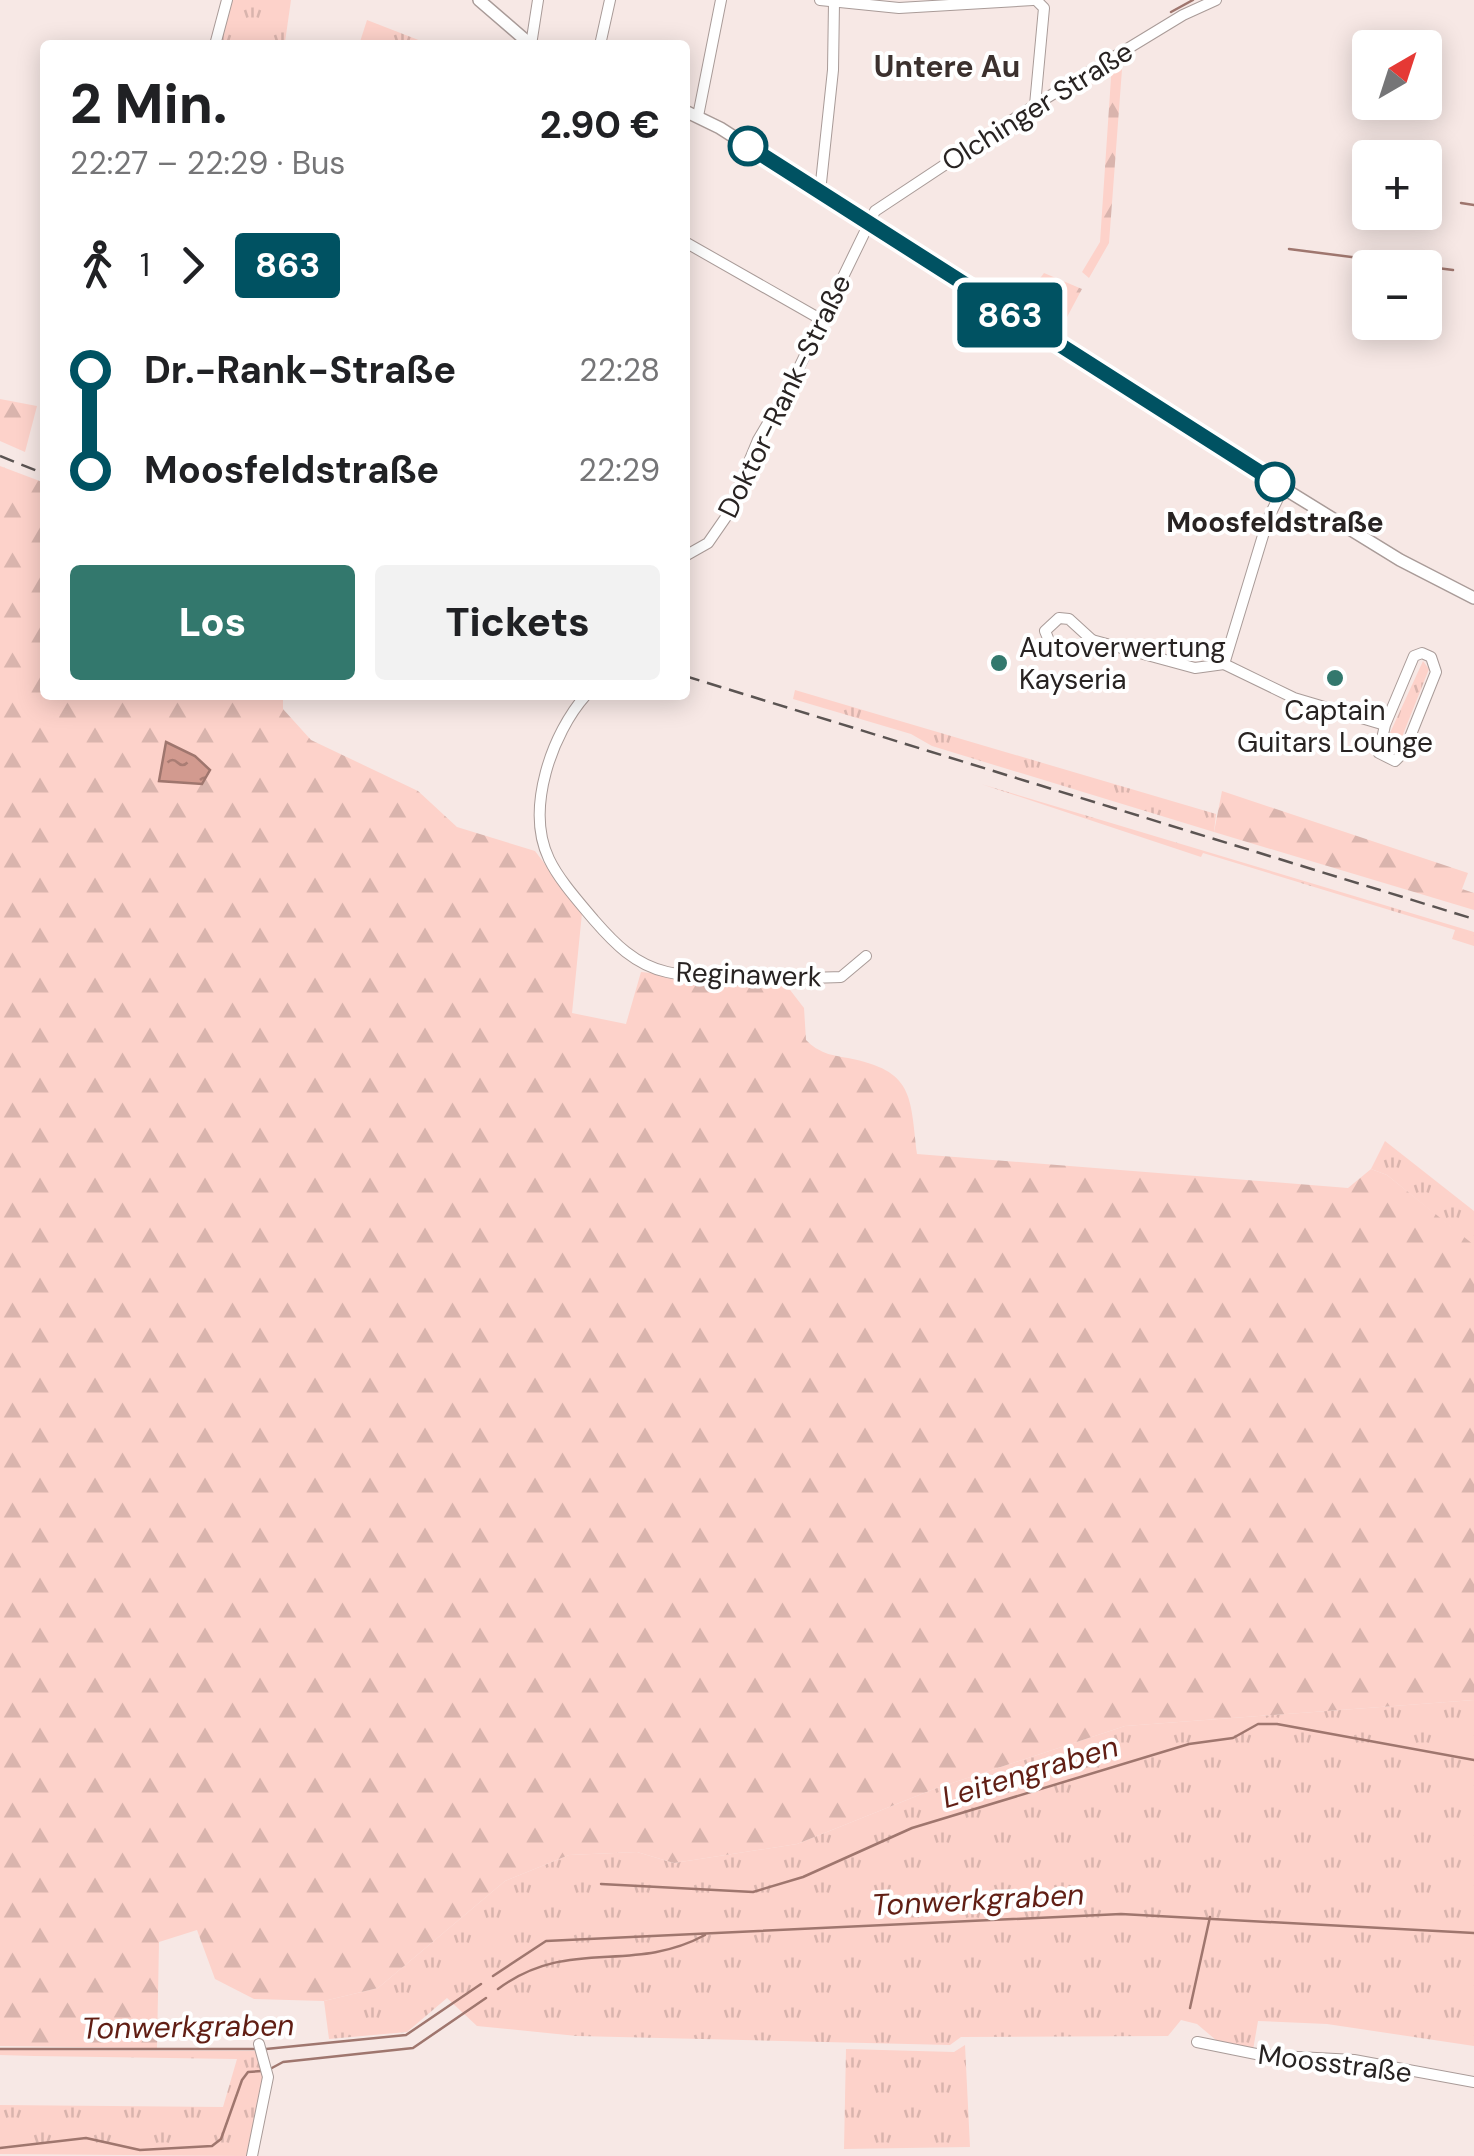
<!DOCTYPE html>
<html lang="de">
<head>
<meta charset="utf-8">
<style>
  :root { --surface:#fff; --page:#f2f2f2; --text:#202124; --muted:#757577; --accent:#33786d }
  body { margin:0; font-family:"DM Sans",sans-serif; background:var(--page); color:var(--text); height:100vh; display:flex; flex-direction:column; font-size:38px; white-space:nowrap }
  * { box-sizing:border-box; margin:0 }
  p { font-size:32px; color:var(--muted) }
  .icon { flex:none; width:55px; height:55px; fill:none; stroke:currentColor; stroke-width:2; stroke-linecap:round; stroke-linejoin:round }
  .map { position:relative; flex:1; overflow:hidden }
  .sheet { position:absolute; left:40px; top:40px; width:650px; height:660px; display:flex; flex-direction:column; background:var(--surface); border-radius:10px; box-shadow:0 5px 25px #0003 }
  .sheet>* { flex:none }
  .badge { padding:0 20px; border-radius:8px; font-size:35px; line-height:65px }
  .needle { width:65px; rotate:39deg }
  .buttons { position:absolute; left:1352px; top:30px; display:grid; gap:20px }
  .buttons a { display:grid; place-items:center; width:90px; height:90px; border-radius:10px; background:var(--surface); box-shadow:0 5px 25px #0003; font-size:50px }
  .map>.badge { position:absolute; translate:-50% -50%; box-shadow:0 0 0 5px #fff }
  .legs { display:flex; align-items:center; gap:15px; height:110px; padding:0 30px; font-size:32px }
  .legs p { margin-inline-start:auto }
  .head { display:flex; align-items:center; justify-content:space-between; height:170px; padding:0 30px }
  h1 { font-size:55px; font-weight:800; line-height:75px }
  .action { display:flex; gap:20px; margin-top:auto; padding:20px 30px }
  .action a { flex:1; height:115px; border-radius:10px; background:var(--accent); color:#fff; font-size:40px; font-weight:800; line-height:115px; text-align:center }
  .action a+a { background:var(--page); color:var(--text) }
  ul { padding:0 30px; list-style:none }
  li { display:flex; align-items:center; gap:35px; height:100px; font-size:38px }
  li i { display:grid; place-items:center; width:15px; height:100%; margin:0 12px; background:currentColor }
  li i::after { content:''; width:25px; height:25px; margin:-12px; border:8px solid; border-radius:50%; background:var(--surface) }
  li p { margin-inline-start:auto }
  li:first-child i { background:linear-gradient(#0000 50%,currentColor 0) }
  li:last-child i { background:linear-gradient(currentColor 50%,#0000 0) }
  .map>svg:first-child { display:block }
</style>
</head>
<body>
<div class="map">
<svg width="1474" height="2156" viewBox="0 0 1474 2156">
  <defs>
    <pattern id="grass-tufts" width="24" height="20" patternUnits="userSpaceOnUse" patternTransform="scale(2.5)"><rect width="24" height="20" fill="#fdd2ca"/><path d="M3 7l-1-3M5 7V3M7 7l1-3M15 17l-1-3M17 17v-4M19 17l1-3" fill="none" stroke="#d9b4ad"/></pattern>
    <pattern id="forest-firs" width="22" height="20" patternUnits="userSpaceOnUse" patternTransform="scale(2.5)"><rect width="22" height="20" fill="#fdd2ca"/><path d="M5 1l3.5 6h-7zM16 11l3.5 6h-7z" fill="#d9b4ad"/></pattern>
    <pattern id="water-ripples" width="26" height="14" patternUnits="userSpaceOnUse" patternTransform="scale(2.5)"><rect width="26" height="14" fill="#d29a8f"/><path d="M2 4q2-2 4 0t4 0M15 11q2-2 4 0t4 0" fill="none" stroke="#aa7d74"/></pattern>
  </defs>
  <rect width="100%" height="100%" fill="#f7e8e5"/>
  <!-- grass -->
  <g fill="url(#grass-tufts)">
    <polygon points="230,0 291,0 285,42 292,45 219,45"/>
    <polygon points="367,20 421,41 420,45 359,45"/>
    <polygon points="1423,661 1429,669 1396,752 1390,756 1384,746"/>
    <polygon points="795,690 1216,814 1214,832 932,746 911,734 793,699"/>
    <polygon points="981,784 1474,932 1474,946 1452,939 1455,930 1203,853 1201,857"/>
    <polygon points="1385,1141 1474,1211 1474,1246 1387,1175 1371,1169"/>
    <polygon points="1474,1700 1474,2046 1327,2024 1258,2021 1253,2050 1223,2046 1197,2024 1181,2020 1168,2036 961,2037 950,2045 577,2036 477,2026 447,1998 407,2032 329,2039 324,2001 378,1988 505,1881 569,1855 637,1852 674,1863 797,1844 934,1789 1125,1726"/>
    <polygon points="965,2045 970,2147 844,2149 846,2049 954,2052"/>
    <polygon points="0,2050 257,2051 264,2077 248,2156 0,2154 0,2105 223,2107 237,2059 34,2056 0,2055"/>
  </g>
  <!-- forest -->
  <g fill="url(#forest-firs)">
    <polygon points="1123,56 1109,243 1089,278 1082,272 1100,242 1112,63"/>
    <polygon points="1044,273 1082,289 1058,334 1016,310"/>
    <polygon points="0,399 37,406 25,452 0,441"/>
    <path d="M0 466 45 483V695H283V709L311 740 418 791 457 827 535 851 582 913 572 1013 626 1024 641 972 787 986 804 1008 806 1040C819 1053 830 1055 848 1058 914 1071 910 1095 917 1154L1348 1188 1371 1169 1387 1175 1474 1245V1700L1125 1726 934 1789 797 1844 674 1863 637 1852 569 1855 505 1881 378 1988 324 2001 254 1999 215 1979 197 1930 159 1942 157 2048 0 2046Z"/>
    <polygon points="1222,791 1468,873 1462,889 1474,893 1474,910 1214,832"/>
  </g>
  <!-- water -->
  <polygon fill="url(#water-ripples)" stroke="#9f766e" stroke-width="2.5" points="166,742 195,756 210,770 202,784 159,781"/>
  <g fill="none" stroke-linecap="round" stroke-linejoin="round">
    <!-- stream -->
    <g stroke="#9f766e" stroke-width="2.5">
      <polyline points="1171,12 1193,0"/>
      <polyline points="1461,203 1474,205"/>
      <polyline points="1289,249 1453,270"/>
      <polyline points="601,1884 753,1892 803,1877 912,1828 1189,1744 1233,1738 1258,1724 1277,1724 1474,1760"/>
      <polyline points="493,1976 546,1941 1121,1914 1474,1933"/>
      <path d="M498 1989C569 1936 631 1975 705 1935"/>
      <polyline points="1190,2008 1210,1917"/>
      <polyline points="0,2049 258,2049"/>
      <polyline points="266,2049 406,2035 481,1984"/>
      <polyline points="270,2069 283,2062 413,2048 486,1998"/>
      <polyline points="0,2148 86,2138 140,2150 212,2146 221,2139 242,2080 248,2072 262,2071"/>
    </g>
    <defs>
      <g id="minor">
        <polyline points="820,0 899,8 1033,0"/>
        <polyline points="215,45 227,0"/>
        <polyline points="531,45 538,0"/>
        <polyline points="600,45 610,0"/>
        <polyline points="1035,105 1044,8 1036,0"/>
        <polyline points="698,116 721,0"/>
        <polyline points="820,192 833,70 834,2"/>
        <polyline points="685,242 822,320"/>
        <polyline points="685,556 708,543 726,517 758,440 792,382 875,211 1035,105 1183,15 1216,0"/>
        <polygon points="1059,618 1069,619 1092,640 1063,651 1052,648 1045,631"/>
        <polyline points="1092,640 1195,668 1224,664 1268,519 1283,488"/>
        <polyline points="1224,664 1294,698 1385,725 1379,753 1395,761 1404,752 1436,672 1431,657 1422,653 1414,656 1385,725"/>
        <path d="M586 695C552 733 525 809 549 859 559 880 579 902 594 920 614 943 635 965 667 972 722 985 785 978 841 977L866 956"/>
        <polyline points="1197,2042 1261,2055 1354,2060 1474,2082"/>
        <polyline points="252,2156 268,2077 259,2044"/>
      </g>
      <g id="tertiary">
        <polyline points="479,0 531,45"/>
        <polyline points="685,111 720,128 1283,488 1400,560 1474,598"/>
      </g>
    </defs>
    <!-- minor casing -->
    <use href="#minor" stroke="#a99b98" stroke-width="12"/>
    <!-- tertiary casing -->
    <use href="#tertiary" stroke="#a99b98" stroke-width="14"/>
    <!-- minor -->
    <use href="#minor" stroke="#fff" stroke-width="10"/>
    <!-- tertiary -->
    <use href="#tertiary" stroke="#fff" stroke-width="11"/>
    <!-- rail -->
    <g stroke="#5b5452" stroke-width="2.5" stroke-dasharray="15 8" stroke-linecap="butt">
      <polyline points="0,456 45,474"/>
      <polyline points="685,676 1474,919"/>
    </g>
  </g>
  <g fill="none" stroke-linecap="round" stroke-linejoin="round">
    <defs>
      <polyline id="line-1" points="748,146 1275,482"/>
    </defs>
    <!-- line-1 casing -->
    <use href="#line-1" stroke="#fff" stroke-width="22"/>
    <!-- line-1 -->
    <use href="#line-1" stroke="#005262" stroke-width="15"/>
  </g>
  <!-- markers -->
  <g fill="#fff" stroke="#005262" stroke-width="5">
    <circle cx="748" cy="146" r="18"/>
    <circle cx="1275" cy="482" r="18"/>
  </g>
  <g fill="#33786d" stroke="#fff" stroke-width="4">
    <circle cx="999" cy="663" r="10"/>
    <circle cx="1335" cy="678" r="10"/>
  </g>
  <g text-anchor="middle" stroke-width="8" stroke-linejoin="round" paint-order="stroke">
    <!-- street labels -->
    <g font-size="28" fill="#282322" stroke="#fff">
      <text transform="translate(1037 106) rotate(-32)" y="10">Olchinger Straße</text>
      <text transform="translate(784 396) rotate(-64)" y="10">Doktor-Rank-Straße</text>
      <text transform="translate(749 974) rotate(2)" y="10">Reginawerk</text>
      <text transform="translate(1335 2063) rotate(7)" y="10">Moosstraße</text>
    </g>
    <!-- stop labels -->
    <g font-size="28" font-weight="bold" fill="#282322" stroke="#fff">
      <text x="1275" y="532">Moosfeldstraße</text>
    </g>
    <!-- poi labels -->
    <g font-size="28" fill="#282322" stroke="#fff" text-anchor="start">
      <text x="1019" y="657">Autoverwertung<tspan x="1019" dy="32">Kayseria</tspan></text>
      <text x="1335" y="720" text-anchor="middle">Captain<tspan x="1335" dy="32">Guitars Lounge</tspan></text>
    </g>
    <!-- neighbourhood labels -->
    <g font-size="30" font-weight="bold" fill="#3c312e" stroke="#fff">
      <text x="947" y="77">Untere Au</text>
    </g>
    <!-- water labels -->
    <g font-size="30" font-style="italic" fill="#611e14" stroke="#fff">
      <text transform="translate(1030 1772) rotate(-17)" y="10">Leitengraben</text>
      <text transform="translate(978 1900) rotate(-3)" y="10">Tonwerkgraben</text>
      <text transform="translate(188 2027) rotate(-1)" y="10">Tonwerkgraben</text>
    </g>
  </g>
</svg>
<div class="buttons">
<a><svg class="needle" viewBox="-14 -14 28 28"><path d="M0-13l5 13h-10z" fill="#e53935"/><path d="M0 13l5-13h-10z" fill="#757577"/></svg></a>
<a>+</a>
<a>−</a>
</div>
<b class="badge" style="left:1010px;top:315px;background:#005262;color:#fff">863</b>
<section class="sheet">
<div class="head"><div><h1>2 Min.</h1><p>22:27 – 22:29 · Bus</p></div><b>2.90 €</b></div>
<div class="legs"><svg class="icon" aria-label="walk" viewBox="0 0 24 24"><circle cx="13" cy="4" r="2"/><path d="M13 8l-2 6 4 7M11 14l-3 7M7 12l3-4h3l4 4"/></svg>1<svg class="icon" aria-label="forward" viewBox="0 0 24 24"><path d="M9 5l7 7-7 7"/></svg><b class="badge" style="background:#005262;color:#fff">863</b></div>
<ul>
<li><i style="color:#005262"></i><b>Dr.-Rank-Straße</b><p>22:28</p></li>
<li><i style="color:#005262"></i><b>Moosfeldstraße</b><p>22:29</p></li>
</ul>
<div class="action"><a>Los</a><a>Tickets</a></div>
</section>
</div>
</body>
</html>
